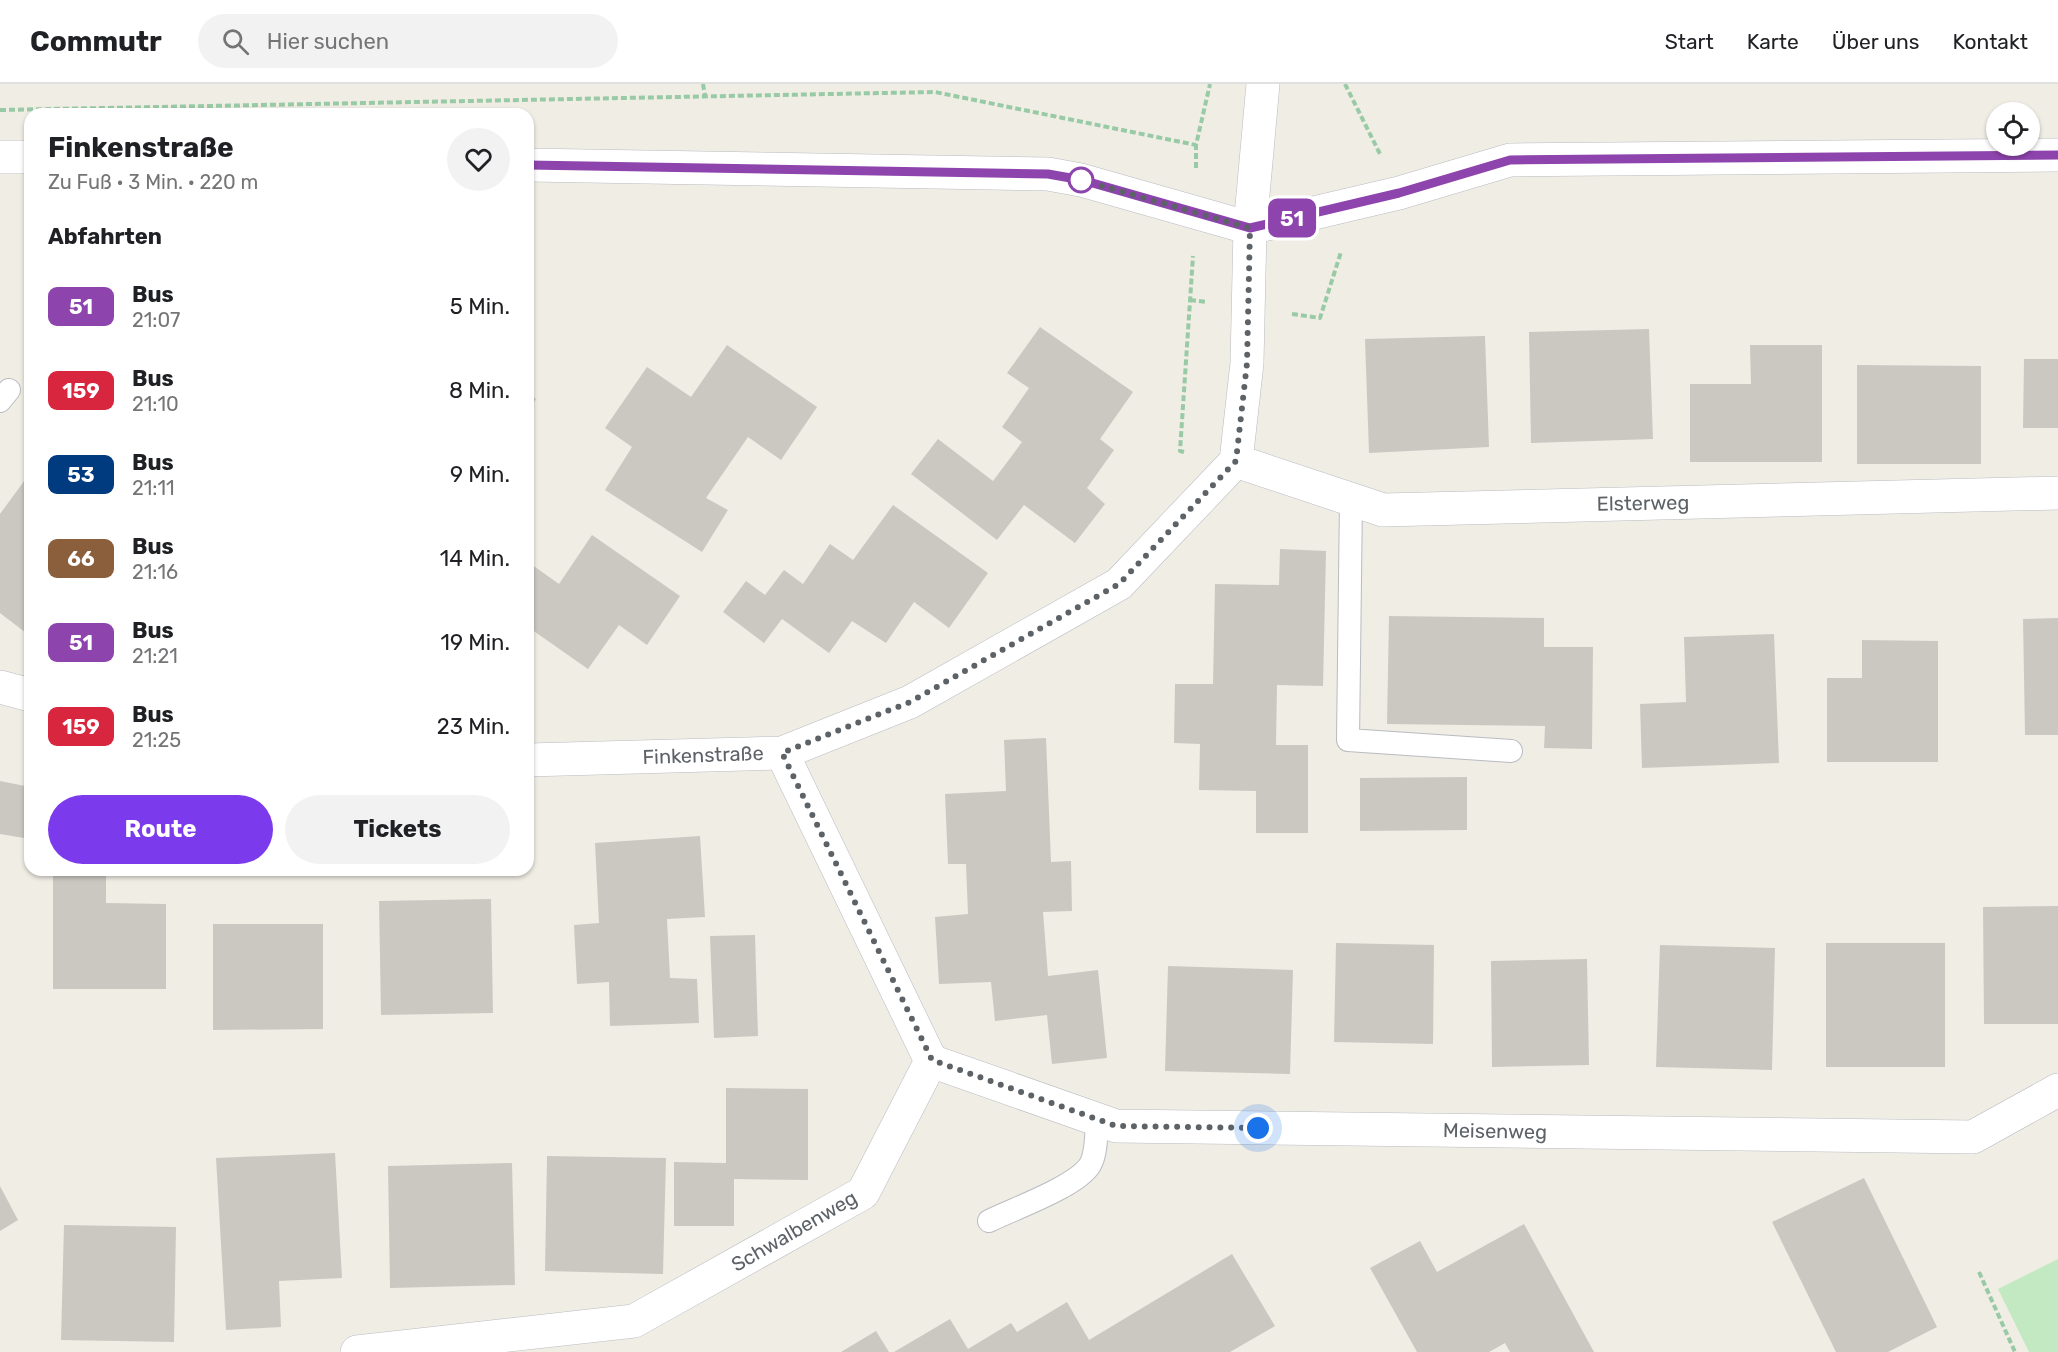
<!DOCTYPE html>
<html lang="de">
<head>
<meta charset="utf-8">
<style>
  :root { --surface:#fff; --page:#f2f2f2; --text:#202124; --muted:#757577; --line:#e0e0e0; --accent:#7c3aed }
  body { margin:0; font-family:Rubik,sans-serif; background:var(--page); color:var(--text); height:100vh; display:flex; flex-direction:column; font-size:22px; white-space:nowrap }
  * { box-sizing:border-box; margin:0 }
  p { font-size:20px; color:var(--muted) }
  .icon { flex:none; width:33px; height:33px; fill:none; stroke:currentColor; stroke-width:2; stroke-linecap:round; stroke-linejoin:round }
  .map { position:relative; flex:1; overflow:hidden }
  .panel { position:absolute; left:24px; top:24px; width:510px; height:768px; display:flex; flex-direction:column; background:var(--surface); border-radius:18px; box-shadow:0 2px 4px #0004 }
  .panel>* { flex:none }
  .badge { padding:0 12px; border-radius:9px; font-size:21px; line-height:39px }
  .buttons { position:absolute; left:1986px; top:18px; display:grid; gap:12px }
  .buttons a { display:grid; place-items:center; width:54px; height:54px; border-radius:50%; background:var(--surface); box-shadow:0 2px 4px #0004; font-size:30px }
  .you { position:absolute; width:30px; height:30px; margin:-15px; border:4px solid #fff; border-radius:50%; background:#1a73e8; box-shadow:0 0 0 9px #1a73e833 }
  .map>.badge { position:absolute; translate:-50% -50%; box-shadow:0 0 0 3px #fff }
  h2 { padding:0 24px; font-size:22px; line-height:54px }
  .round { display:grid; place-items:center; flex:none; width:63px; height:63px; border-radius:32px; background:var(--page) }
  .overview { display:flex; align-items:center; justify-content:space-between; height:102px; padding:0 24px }
  h1 { font-size:28px; font-weight:700; line-height:45px }
  .button { display:flex; gap:12px; margin-top:auto; padding:12px 24px }
  .button a { flex:1; height:69px; border-radius:36px; background:var(--accent); color:#fff; font-size:24px; font-weight:700; line-height:69px; text-align:center }
  .button a+a { background:var(--page); color:var(--text) }
  ul { padding:0; list-style:none }
  li { display:flex; align-items:center; gap:18px; height:84px; padding:0 24px }
  li div { flex:1 }
  li b { display:block; font-size:22px }
  li em { font-style:normal }
  li .badge { min-width:66px; font-weight:700; text-align:center }
  header { display:flex; align-items:center; gap:36px; box-sizing:border-box; height:84px; padding:0 30px; background:var(--surface); border-bottom:2px solid var(--line) }
  header strong { font-size:28px }
  nav { display:flex; gap:33px; margin-inline-start:auto; font-size:21px }
  .search { width:420px; height:54px; background:var(--page); display:flex; align-items:center; gap:15px; box-sizing:border-box; padding:0 21px; border-radius:33px; color:var(--muted); font-size:22px }
  .map>svg:first-child { display:block }
</style>
</head>
<body>
<header>
<strong>Commutr</strong>
<div class="search"><svg class="icon" aria-label="search" viewBox="0 0 24 24"><circle cx="10" cy="10" r="6"/><path d="M15 15l6 6"/></svg>Hier suchen</div>
<nav><a>Start</a><a>Karte</a><a>Über uns</a><a>Kontakt</a></nav>
</header>
<div class="map">
<svg width="2058" height="1268" viewBox="0 0 2058 1268">
  <rect width="100%" height="100%" fill="#f0ede5"/>
  <!-- green -->
  <polygon fill="#c2e9c1" points="2058,1175 2058,1268 2029,1268 1998,1205"/>
  <!-- building -->
  <g fill="#cbc8c2">
    <polygon points="1040,243 1133,308 1100,355 1114,366 1087,404 1105,420 1075,459 1024,421 997,456 911,390 938,355 993,397 1022,358 1002,343 1029,304 1007,289"/>
    <polygon points="1649,245 1653,355 1531,359 1529,248"/>
    <polygon points="1485,252 1489,363 1369,369 1365,255"/>
    <polygon points="727,261 817,323 781,376 748,353 706,414 728,426 702,468 605,406 632,363 605,344 647,283 691,313"/>
    <polygon points="1750,261 1822,261 1822,378 1690,378 1690,300 1751,300"/>
    <polygon points="2024,275 2058,275 2058,344 2023,344"/>
    <polygon points="1857,281 1981,282 1981,380 1857,380"/>
    <polygon points="528,309 536,315 528,327"/>
    <polygon points="30,389 30,552 0,529 0,430"/>
    <polygon points="893,421 988,489 949,544 914,518 886,559 852,537 829,569 782,535 764,559 723,528 746,497 765,511 784,486 803,500 830,460 853,476"/>
    <polygon points="592,451 680,512 647,561 619,541 588,585 528,543 528,478 559,500"/>
    <polygon points="1280,465 1326,467 1323,602 1277,601 1276,661 1308,661 1308,749 1256,749 1256,707 1199,706 1200,660 1174,659 1175,600 1213,600 1215,500 1279,501"/>
    <polygon points="1389,532 1544,534 1544,563 1593,563 1592,665 1544,664 1545,642 1387,640"/>
    <polygon points="2058,534 2058,651 2025,651 2023,535"/>
    <polygon points="1774,550 1779,679 1642,684 1640,620 1686,618 1684,553"/>
    <polygon points="1862,556 1938,557 1938,678 1827,678 1827,594 1862,594"/>
    <polygon points="1046,654 1051,778 1071,777 1072,827 1043,828 1048,892 1098,886 1107,974 1052,980 1047,931 995,937 991,898 939,900 935,833 968,830 966,780 948,780 945,710 1006,707 1004,656"/>
    <polygon points="1467,693 1467,746 1360,747 1360,694"/>
    <polygon points="0,697 30,703 30,755 0,750"/>
    <polygon points="700,752 705,833 667,835 670,894 697,895 699,939 610,942 609,898 577,900 574,841 599,839 595,759"/>
    <polygon points="53,786 106,786 106,819 166,820 166,905 53,905"/>
    <polygon points="491,815 493,929 381,931 379,817"/>
    <polygon points="2058,822 2058,940 1984,940 1983,823"/>
    <polygon points="213,840 323,840 323,945 213,946"/>
    <polygon points="755,851 758,952 714,954 710,852"/>
    <polygon points="1336,859 1434,861 1433,960 1334,958"/>
    <rect x="1826" y="859" width="119" height="124"/>
    <polygon points="1660,861 1775,864 1772,986 1656,983"/>
    <polygon points="1587,875 1589,981 1492,983 1491,877"/>
    <polygon points="1168,882 1293,886 1290,990 1165,987"/>
    <polygon points="726,1004 808,1005 808,1096 734,1095 734,1142 674,1142 674,1078 726,1079"/>
    <polygon points="335,1069 342,1194 279,1197 281,1243 226,1246 216,1074"/>
    <polygon points="547,1072 666,1074 663,1190 545,1187"/>
    <polygon points="512,1079 515,1201 390,1204 388,1082"/>
    <polygon points="1864,1094 1937,1243 1888,1268 1836,1268 1772,1138"/>
    <polygon points="0,1102 18,1136 0,1147"/>
    <polygon points="1524,1140 1594,1268 1510,1268 1505,1259 1489,1268 1417,1268 1370,1184 1420,1157 1437,1188"/>
    <polygon points="64,1141 176,1143 174,1258 61,1256"/>
    <polygon points="1232,1170 1275,1242 1230,1268 894,1268 950,1235 968,1265 1011,1239 1017,1248 1067,1218 1089,1256"/>
    <polygon points="876,1247 889,1268 841,1268"/>
  </g>
  <g fill="none" stroke-linecap="round" stroke-linejoin="round">
    <defs>
      <g id="service">
        <polyline points="0,317 9,306"/>
        <polyline points="1351,415 1348,656 1511,667"/>
        <path d="M989 1137C1013 1125 1076 1103 1090 1081 1097 1069 1096 1049 1097 1036"/>
      </g>
      <g id="minor">
        <polyline points="0,73 30,73"/>
        <polyline points="528,81 1048,90 1081,96 1250,144 1399,109 1510,76 2058,71"/>
        <polyline points="1236,377 1383,426 2058,409"/>
        <polyline points="0,603 30,611"/>
        <polyline points="528,676 782,669 910,618 1119,500 1236,377 1247,279 1250,144 1263,0"/>
        <polyline points="931,977 1116,1042 1973,1053 2058,1006"/>
        <polyline points="357,1268 634,1237 863,1109 931,977 782,669"/>
      </g>
    </defs>
    <!-- service casing -->
    <use href="#service" stroke="#b8bbc0" stroke-width="24"/>
    <!-- minor casing -->
    <use href="#minor" stroke="#b8bbc0" stroke-width="34"/>
    <!-- path -->
    <g stroke="#99caa6" stroke-width="4" stroke-dasharray="6 3" stroke-linecap="butt">
      <polyline points="703,0 705,12"/>
      <polyline points="1345,0 1380,70"/>
      <polyline points="0,26 935,8 1196,61 1210,0"/>
      <polyline points="1196,84 1196,61"/>
      <polyline points="1190,216 1207,218"/>
      <polyline points="1292,230 1320,234 1341,168"/>
      <polyline points="1184,368 1180,367 1193,172"/>
      <polyline points="1979,1188 2015,1268"/>
    </g>
    <!-- service -->
    <use href="#service" stroke="#fff" stroke-width="22"/>
    <!-- minor -->
    <use href="#minor" stroke="#fff" stroke-width="33"/>
  </g>
  <g fill="none" stroke-linecap="round" stroke-linejoin="round">
    <defs>
      <polyline id="line" points="528,81 1048,90 1082,96 1250,144 1399,109 1510,76 2058,71"/>
    </defs>
    <!-- line casing -->
    <use href="#line" stroke="#fff" stroke-width="14"/>
    <!-- line -->
    <use href="#line" stroke="#8e44ad" stroke-width="9"/>
    <!-- walk -->
    <polyline stroke="#5d6267" stroke-width="6" stroke-dasharray="0 10.8" points="1081,96 1250,144 1247,279 1236,377 1119,500 910,618 782,669 932,976 1116,1042 1258,1044"/>
  </g>
  <!-- markers -->
  <circle fill="#fff" stroke="#8e44ad" stroke-width="3" cx="1081" cy="96" r="12"/>
  <g text-anchor="middle" stroke-width="5" stroke-linejoin="round" paint-order="stroke">
    <!-- street labels -->
    <g font-size="20" fill="#5d6267" stroke="#fff">
      <text transform="translate(1643 419) rotate(-1)" y="7">Elsterweg</text>
      <text transform="translate(703 671) rotate(-2)" y="7">Finkenstraße</text>
      <text transform="translate(1495 1047) rotate(1)" y="7">Meisenweg</text>
      <text transform="translate(794 1147) rotate(-30)" y="7">Schwalbenweg</text>
    </g>
  </g>
</svg>
<div class="buttons">
<a><svg class="icon" aria-label="locate" viewBox="0 0 24 24"><circle cx="12" cy="12" r="6"/><path d="M12 2v4M12 18v4M2 12h4M18 12h4"/></svg></a>
</div>
<div class="you" style="left:1258px;top:1044px"></div>
<b class="badge" style="left:1292px;top:134px;background:#8e44ad;color:#fff">51</b>
<section class="panel">
<div class="overview"><div><h1>Finkenstraße</h1><p>Zu Fuß · 3 Min. · 220 m</p></div><a class="round"><svg class="icon" aria-label="heart" viewBox="0 0 24 24"><path d="M12 20l-8-8c-3-5 5-10 8-4 3-6 11-1 8 4z"/></svg></a></div>
<h2>Abfahrten</h2>
<ul>
<li><span class="badge" style="background:#8e44ad;color:#fff">51</span><div><b>Bus</b><p>21:07</p></div><em>5 Min.</em></li>
<li><span class="badge" style="background:#d7263d;color:#fff">159</span><div><b>Bus</b><p>21:10</p></div><em>8 Min.</em></li>
<li><span class="badge" style="background:#003b80;color:#fff">53</span><div><b>Bus</b><p>21:11</p></div><em>9 Min.</em></li>
<li><span class="badge" style="background:#8b5e3c;color:#fff">66</span><div><b>Bus</b><p>21:16</p></div><em>14 Min.</em></li>
<li><span class="badge" style="background:#8e44ad;color:#fff">51</span><div><b>Bus</b><p>21:21</p></div><em>19 Min.</em></li>
<li><span class="badge" style="background:#d7263d;color:#fff">159</span><div><b>Bus</b><p>21:25</p></div><em>23 Min.</em></li>
</ul>
<div class="button"><a>Route</a><a>Tickets</a></div>
</section>
</div>
</body>
</html>
